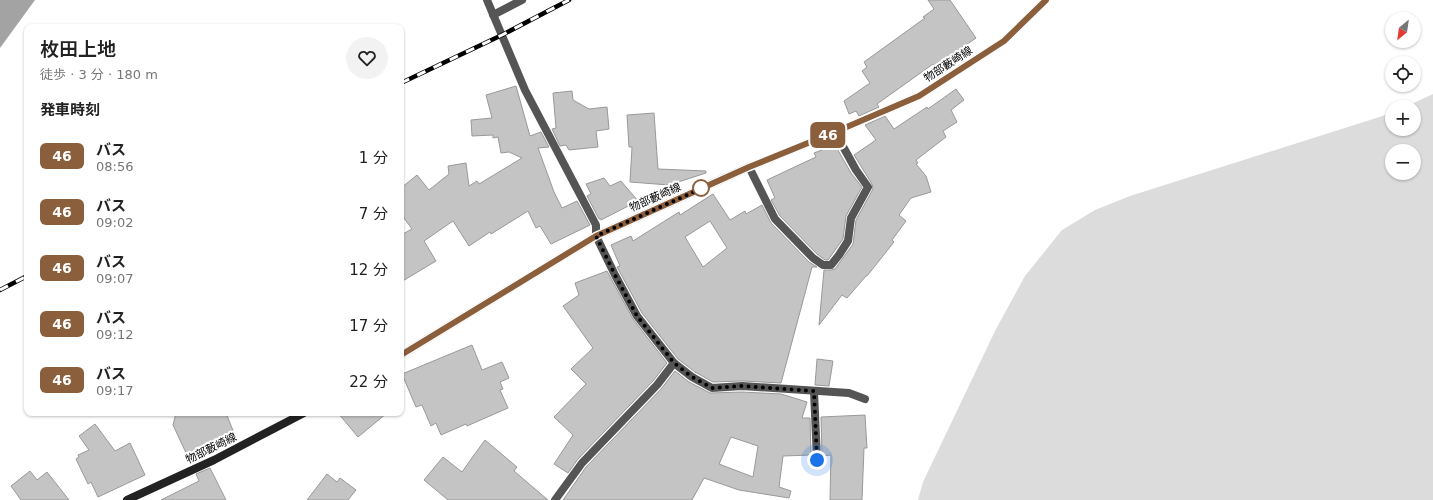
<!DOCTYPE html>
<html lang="ja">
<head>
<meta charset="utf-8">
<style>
  :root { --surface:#fff; --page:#f2f2f2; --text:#222; --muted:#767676 }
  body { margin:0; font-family:"DejaVu Sans","Noto Sans JP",sans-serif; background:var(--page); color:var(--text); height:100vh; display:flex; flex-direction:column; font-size:15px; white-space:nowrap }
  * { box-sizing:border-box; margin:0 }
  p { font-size:13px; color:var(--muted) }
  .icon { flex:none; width:22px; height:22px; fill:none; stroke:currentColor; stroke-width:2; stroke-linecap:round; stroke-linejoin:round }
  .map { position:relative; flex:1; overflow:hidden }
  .panel { position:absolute; left:24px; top:24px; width:380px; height:392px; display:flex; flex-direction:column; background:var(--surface); border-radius:8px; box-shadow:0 1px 3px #0004 }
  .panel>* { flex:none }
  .badge { padding:0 8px; border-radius:6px; font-size:14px; line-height:26px }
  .needle { width:26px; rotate:209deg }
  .buttons { position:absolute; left:1385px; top:12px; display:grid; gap:8px }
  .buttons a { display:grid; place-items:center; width:36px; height:36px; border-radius:50%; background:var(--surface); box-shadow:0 1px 3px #0004; font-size:20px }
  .you { position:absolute; width:20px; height:20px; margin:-10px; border:3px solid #fff; border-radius:50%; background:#1a73e8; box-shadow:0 0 0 6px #1a73e833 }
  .map>.badge { position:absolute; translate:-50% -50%; box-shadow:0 0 0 2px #fff }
  h2 { padding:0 16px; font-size:15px; line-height:36px }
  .round { display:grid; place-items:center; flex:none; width:42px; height:42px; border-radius:21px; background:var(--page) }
  .summary { display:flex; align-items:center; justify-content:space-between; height:68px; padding:0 16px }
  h1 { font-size:19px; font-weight:600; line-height:30px }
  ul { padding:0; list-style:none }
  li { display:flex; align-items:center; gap:12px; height:56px; padding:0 16px }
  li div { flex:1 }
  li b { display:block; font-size:15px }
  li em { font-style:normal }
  li .badge { min-width:44px; font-weight:700; text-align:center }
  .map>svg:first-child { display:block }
</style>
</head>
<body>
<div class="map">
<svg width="1433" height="500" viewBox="0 0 1433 500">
  <rect width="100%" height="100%" fill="#fff"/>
  <!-- green -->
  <path fill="#dcdcdc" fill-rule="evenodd" d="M1433 94V500H918L923 482 995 331 1025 276 1062 230 1095 210 1130 196 1392 113V129H1414V107H1405ZM1392 151H1414V173H1392Z"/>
  <!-- water -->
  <polygon fill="#a3a3a3" points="0,0 35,0 0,48"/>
  <!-- building -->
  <g fill="#c4c4c4" stroke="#999" fill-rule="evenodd">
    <polygon points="928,0 950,0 976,38 935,66 933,64 877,104 879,107 859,116 856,111 849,114 844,101 870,83 862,71 867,67 864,62 925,18 923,17 934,9"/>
    <polygon points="516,86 530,136 541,132 549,147 538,148 554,192 562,208 577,201 590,225 551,244 540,226 536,228 528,211 491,234 490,232 469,246 453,221 424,241 436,261 401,282 401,235 412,229 401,214 401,188 417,175 429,190 449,174 448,166 466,163 469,186 477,181 479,184 522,158 509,152 501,153 498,137 493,138 493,135 472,136 471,120 492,118 486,95"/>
    <polygon points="956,89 964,100 951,110 957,122 943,131 946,137 916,160 918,163 916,164 926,176 931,192 911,198 899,215 906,221 892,240 894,242 867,276 866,276 847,298 842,295 819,325 824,270 831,270 835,269 853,244 856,220 873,189 872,184 854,155 876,140 865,125 885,116 894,129 927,107 928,109"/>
    <polygon points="572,91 573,100 589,109 607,107 609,129 596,131 598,147 569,150 566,145 560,146 552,129 556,128 553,93"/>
    <polygon points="654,113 658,169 706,171 706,173 669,185 630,182 632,147 629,147 627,115"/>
    <polygon points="835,145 851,173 862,187 846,216 843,239 828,260 825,260 817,254 780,216 771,200 775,198 767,180 816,157 814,153"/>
    <polygon points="604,178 610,186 621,181 638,201 601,220 601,219 599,219 587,196 591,194 586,184"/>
    <path d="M713 194 730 220 745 211 746 214 762 205 771 223 809 262 817 267H812L781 383 742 381 713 382 695 372 678 359 642 313 617 267 620 266 611 245 631 236 633 241 679 212 680 215ZM710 221 727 248 703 267 685 237Z"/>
    <polygon points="607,271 633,319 667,363 653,381 578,459 568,473 554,464 573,435 554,417 586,384 571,369 593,348 563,306 579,295 575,283"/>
    <polygon points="472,345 482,370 502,362 509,378 500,382 503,389 500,390 508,408 467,426 466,424 441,435 436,423 431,426 422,405 416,407 402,374"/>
    <polygon points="817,359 833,361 829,386 815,385"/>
    <path d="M675 371 689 382 710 393 742 392 781 394 807 402 802 418H810L811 455 783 456 779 487 791 491 789 498 739 490 704 478 692 500H563L586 467 661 389ZM731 437 758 446 753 477 719 464Z"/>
    <polygon points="176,413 226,413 234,433 187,455 173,425"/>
    <polygon points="338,413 387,413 358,437"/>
    <polygon points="865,415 867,448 864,448 862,500 830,500 831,455 822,456 821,417"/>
    <polygon points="95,424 115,451 130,443 145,475 98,497 91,482 88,484 76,459 79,457 78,455 89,450 79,436"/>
    <polygon points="485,440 517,467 514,471 548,500 448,500 424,480 443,457 462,472 474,455"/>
    <polygon points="210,468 226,500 161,500 199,481 196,474"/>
    <polygon points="30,471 37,480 47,472 69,500 21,500 11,486"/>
    <polygon points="327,474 337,482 340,478 356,490 348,500 307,500"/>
  </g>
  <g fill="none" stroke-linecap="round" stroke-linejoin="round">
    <!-- street -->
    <g stroke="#555" stroke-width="8">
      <polyline points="487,0 525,90 596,225 596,236 615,275 637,316 674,363 692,377 712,388 742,386 849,393 865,399"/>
      <polyline points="493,15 522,0"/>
      <polyline points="749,167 775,219 813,258 823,265 831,265 839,255 848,241 851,218 868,187 856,170 835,132"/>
      <polyline points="814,391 817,460"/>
      <polyline points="555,500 582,463 657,385 674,363"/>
    </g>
    <!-- secondary -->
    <g stroke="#222" stroke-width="8">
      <polyline points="401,355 596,236 749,167 835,132 919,96 1004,41 1046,0"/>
      <polyline points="127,500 214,460 304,413"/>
    </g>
    <defs>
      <g id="rail">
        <polyline points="401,83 502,35 569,0"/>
        <polyline points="0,290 27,276"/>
      </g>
    </defs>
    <!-- rail casing -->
    <use href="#rail" stroke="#000" stroke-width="4.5"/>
    <!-- rail -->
    <use href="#rail" stroke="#fff" stroke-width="3" stroke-dasharray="9" stroke-linecap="butt"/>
  </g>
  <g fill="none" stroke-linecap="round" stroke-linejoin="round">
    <defs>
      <polyline id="line" points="401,355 596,236 749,167 835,132 919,96 1004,41 1046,0"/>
    </defs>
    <!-- line casing -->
    <use href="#line" stroke="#fff" stroke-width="9"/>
    <!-- line -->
    <use href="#line" stroke="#8b5e3c" stroke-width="6"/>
    <!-- walk -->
    <polyline stroke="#000" stroke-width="4" stroke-dasharray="0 7.2" points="701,188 707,186 596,236 615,275 637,316 674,363 692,377 712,388 742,386 814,391 817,460"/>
  </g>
  <!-- markers -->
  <circle fill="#fff" stroke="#8b5e3c" stroke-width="2" cx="701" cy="188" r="8"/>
  <g text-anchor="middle" stroke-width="4" stroke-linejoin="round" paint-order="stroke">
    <!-- street labels -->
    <g font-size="11" fill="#000" stroke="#fff">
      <text transform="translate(948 64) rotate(-33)" y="4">物部藪崎線</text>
      <text transform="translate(655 197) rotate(-24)" y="4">物部藪崎線</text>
      <text transform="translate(211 448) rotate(-26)" y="4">物部藪崎線</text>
    </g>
  </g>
</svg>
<div class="buttons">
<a><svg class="needle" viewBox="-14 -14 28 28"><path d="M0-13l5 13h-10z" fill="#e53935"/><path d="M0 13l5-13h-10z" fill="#767676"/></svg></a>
<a><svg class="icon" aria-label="locate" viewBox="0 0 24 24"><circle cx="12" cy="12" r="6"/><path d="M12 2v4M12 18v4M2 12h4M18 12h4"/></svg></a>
<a>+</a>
<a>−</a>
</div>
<div class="you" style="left:817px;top:460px"></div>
<b class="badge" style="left:828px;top:135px;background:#8b5e3c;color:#fff">46</b>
<section class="panel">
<div class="summary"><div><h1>枚田上地</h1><p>徒歩 · 3 分 · 180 m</p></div><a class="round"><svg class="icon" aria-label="heart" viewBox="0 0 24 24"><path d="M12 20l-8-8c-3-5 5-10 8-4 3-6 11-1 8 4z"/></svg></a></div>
<h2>発車時刻</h2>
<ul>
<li><span class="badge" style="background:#8b5e3c;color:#fff">46</span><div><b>バス</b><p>08:56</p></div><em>1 分</em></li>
<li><span class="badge" style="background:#8b5e3c;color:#fff">46</span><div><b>バス</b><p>09:02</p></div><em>7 分</em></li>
<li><span class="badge" style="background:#8b5e3c;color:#fff">46</span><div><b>バス</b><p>09:07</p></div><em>12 分</em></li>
<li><span class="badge" style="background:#8b5e3c;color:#fff">46</span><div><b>バス</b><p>09:12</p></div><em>17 分</em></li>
<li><span class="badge" style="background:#8b5e3c;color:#fff">46</span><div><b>バス</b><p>09:17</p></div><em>22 分</em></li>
</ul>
</section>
</div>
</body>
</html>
